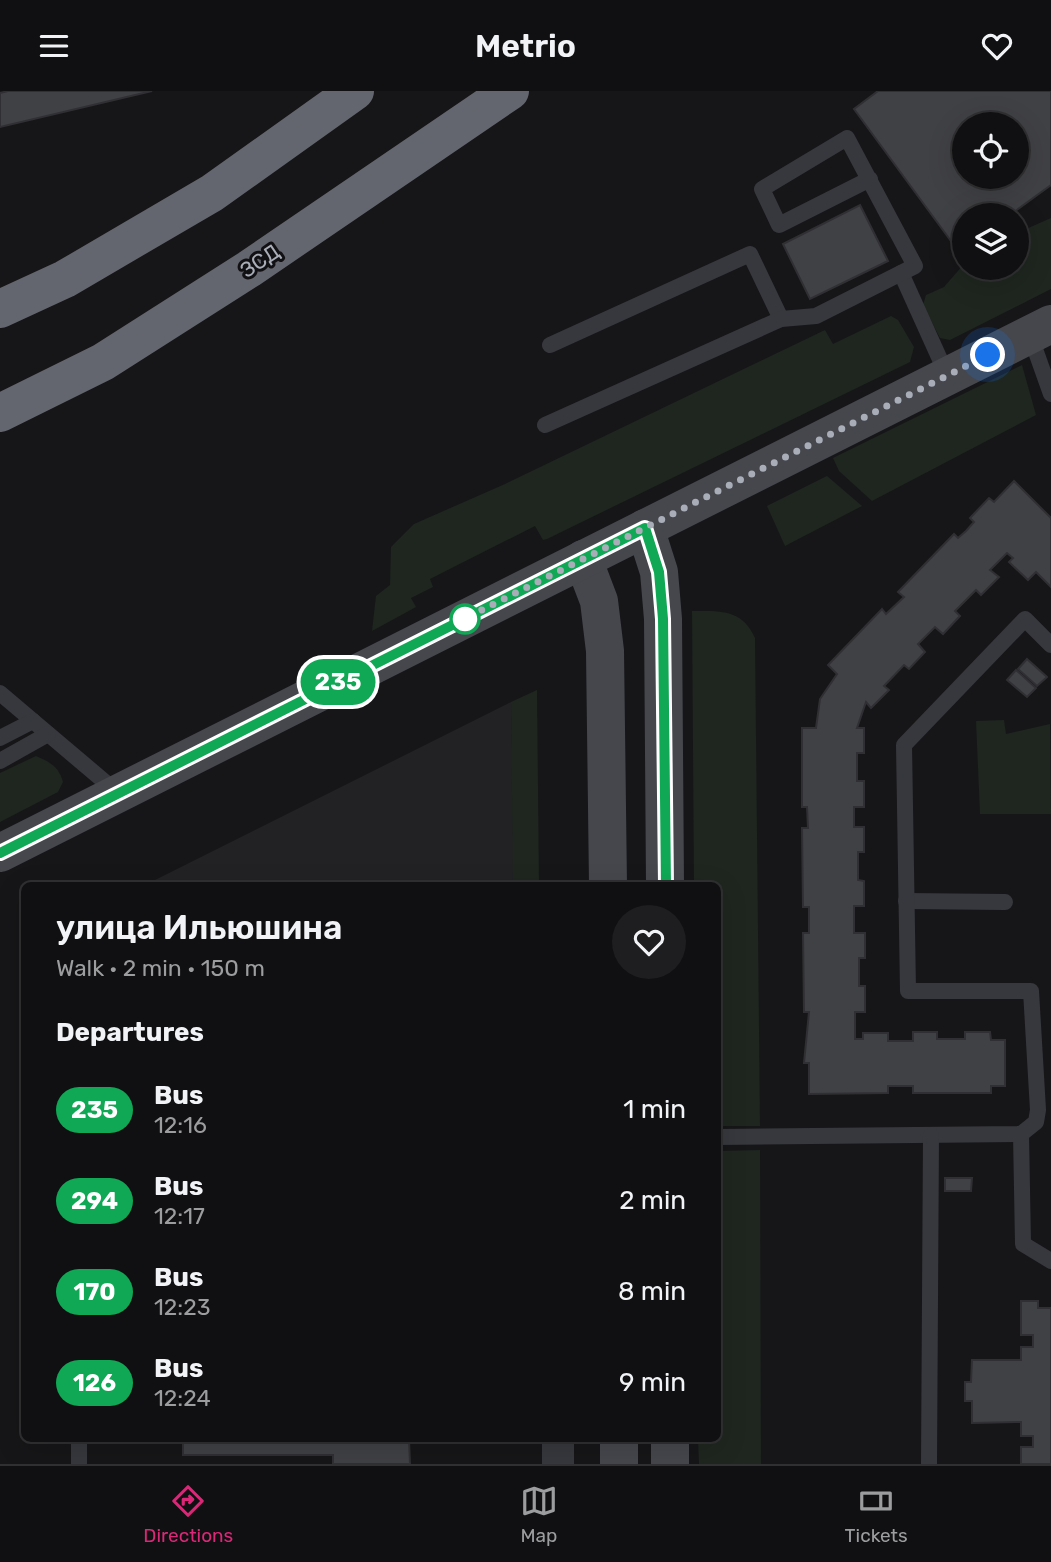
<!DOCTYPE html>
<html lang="en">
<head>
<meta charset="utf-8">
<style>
  :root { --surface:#101012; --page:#1e1e20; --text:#f1f3f6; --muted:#9c9d9f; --line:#303032; --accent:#db2777 }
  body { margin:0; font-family:Rubik,sans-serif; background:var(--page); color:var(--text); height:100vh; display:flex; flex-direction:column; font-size:26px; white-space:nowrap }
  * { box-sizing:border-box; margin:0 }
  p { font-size:23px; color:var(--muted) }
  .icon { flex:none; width:38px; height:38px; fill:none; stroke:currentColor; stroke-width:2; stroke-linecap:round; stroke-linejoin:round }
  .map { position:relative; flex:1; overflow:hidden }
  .panel { position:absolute; left:21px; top:791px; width:700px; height:560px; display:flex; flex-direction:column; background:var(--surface); border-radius:10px; box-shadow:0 7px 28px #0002,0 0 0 2px var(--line) }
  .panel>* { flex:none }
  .badge { padding:0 14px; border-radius:23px; font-size:24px; line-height:46px }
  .fabs { position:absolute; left:952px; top:21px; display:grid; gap:14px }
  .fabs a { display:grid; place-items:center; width:77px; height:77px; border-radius:50%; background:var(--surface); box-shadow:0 7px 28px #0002,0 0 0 2px var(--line); font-size:35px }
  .you { position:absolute; width:35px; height:35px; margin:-18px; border:5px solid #fff; border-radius:50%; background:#1a73e8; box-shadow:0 0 0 10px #1a73e833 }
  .map>.badge { position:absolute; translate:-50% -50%; box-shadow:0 0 0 4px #fff }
  h2 { padding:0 35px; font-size:26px; line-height:63px }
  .round { display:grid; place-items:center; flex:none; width:74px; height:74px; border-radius:37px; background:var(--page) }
  .head { display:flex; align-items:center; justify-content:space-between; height:119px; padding:0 35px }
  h1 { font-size:33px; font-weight:600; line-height:52px }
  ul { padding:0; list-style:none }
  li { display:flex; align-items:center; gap:21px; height:91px; padding:0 35px }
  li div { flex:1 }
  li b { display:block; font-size:26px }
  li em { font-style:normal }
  li .badge { min-width:77px; font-weight:700; text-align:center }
  header { display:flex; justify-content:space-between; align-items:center; height:91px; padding:0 35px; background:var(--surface); font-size:32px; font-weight:600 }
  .menu { display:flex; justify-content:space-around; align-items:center; height:98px; border-top:2px solid var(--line); background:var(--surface); font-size:19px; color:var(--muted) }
  .menu a { display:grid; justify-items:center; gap:4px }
  .menu .selected { color:var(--accent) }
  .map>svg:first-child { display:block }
</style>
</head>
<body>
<header><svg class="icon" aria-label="menu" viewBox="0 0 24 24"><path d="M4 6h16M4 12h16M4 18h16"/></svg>Metrio<svg class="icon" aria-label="heart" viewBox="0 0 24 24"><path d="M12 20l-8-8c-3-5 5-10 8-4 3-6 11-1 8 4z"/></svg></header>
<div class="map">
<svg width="1051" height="1373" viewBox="0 0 1051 1373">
  <rect width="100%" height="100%" fill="#161618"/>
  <!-- built -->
  <polygon fill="#222225" points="511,611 515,794 145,794"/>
  <!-- green -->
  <g fill="#1e261f">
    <polygon points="1051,127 1051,198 950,249 940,247 923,214 926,204 944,196 964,173 964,177 1017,177 1017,142"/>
    <polygon points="891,225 898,229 914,256 910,271 547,448 543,449 535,435 430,488 433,496 411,507 416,516 372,540 376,505 390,494 391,456 414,433 505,393 825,239 833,253"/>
    <polygon points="1022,274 1036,324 872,410 839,380 833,367"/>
    <polygon points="827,385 862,415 785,455 767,415"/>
    <path d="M692 520C721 520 742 518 755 547L760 1035H718V794H694Z"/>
    <polygon points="537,599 539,794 513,794 511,611"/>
    <polygon points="1004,629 1006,643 1050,633 1051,723 980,723 976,630"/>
    <path d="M36 665C50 671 59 676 63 691L58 701 0 731V682Z"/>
    <polygon points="760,1059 761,1373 699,1373 698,1348 718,1348 718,1060"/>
  </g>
  <!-- building -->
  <g fill="#404145" stroke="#303034" stroke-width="2" fill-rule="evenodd">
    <polygon points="8,0 152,0 0,36 0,2"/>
    <path d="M878 0H1051V94L1010 124H964V158L959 161 854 18ZM964 33H1017V86H964Z"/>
    <polygon points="860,114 888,170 810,208 783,153"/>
    <polygon points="1014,390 1051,427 1051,496 1036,481 1028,489 1009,471 1013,467 1007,462 990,479 999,486 981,504 976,499 955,520 960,525 943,543 935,536 918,553 925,561 909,578 904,574 884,595 889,599 871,617 866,611 857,637 864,637 864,662 857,662 857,690 864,690 864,716 854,716 854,736 864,736 864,761 858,761 858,789 864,790 864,815 854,815 854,842 865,842 865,867 859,867 859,895 865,895 865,921 855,921 855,948 863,948 863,942 888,942 888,950 913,950 913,941 937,941 937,948 965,948 965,941 990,941 991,949 1005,949 1005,995 991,995 991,1002 913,1002 913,995 888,995 888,1002 809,1003 809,972 804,972 809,921 804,921 803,842 809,842 809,816 803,816 802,737 808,737 807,716 802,716 802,637 816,637 820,608 837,583 828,574 882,518 886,523 904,506 898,501 954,443 958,447 966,440 974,431 970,427 989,407 994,411"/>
    <polygon points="1027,568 1047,586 1037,595 1018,578"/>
    <polygon points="1016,579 1036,597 1027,606 1007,589"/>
    <polygon points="945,1087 972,1087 971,1100 945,1100"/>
    <polygon points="1021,1210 1038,1210 1038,1217 1051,1217 1051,1373 1021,1373 1021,1356 1033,1356 1033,1345 1021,1345 1021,1331 972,1332 972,1310 965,1310 965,1291 971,1291 972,1269 1021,1269 1021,1256 1033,1256 1033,1244 1021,1244"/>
    <polygon points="183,1348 409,1348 410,1373 333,1373 333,1364 183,1364"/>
  </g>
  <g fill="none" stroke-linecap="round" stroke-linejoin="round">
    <!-- lane -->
    <g stroke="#37383d" stroke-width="16">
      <polyline points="901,182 947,284"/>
      <polyline points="1030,244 1051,303"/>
      <polyline points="550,254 750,163 781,228"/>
      <polyline points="545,334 781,228 816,225 915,175 847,47 762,98 779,134 870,88"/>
      <polyline points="0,602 33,630"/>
      <polyline points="0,647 33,630 118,702"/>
      <polyline points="0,670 48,643"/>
      <polyline points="906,810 1005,811"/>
      <polyline points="1021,1043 1023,1153 1051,1170"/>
      <polyline points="718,1046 1021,1043 1036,1031 1038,1019 1031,900 908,900 904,654 1025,528 1051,554"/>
      <polyline points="79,1348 79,1373"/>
      <polyline points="929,1373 931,1044"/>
    </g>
    <!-- street -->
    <polyline stroke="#37383d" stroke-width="32" points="558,1348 558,1373"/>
    <!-- secondary -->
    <g stroke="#45474d" stroke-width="38">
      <polyline points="645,437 659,481 663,528 665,794"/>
      <polyline points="583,468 599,510 605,560 608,794"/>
      <polyline points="0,762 1051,233"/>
      <polyline points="619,1348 619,1373"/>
      <polyline points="670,1348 670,1373"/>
    </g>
    <!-- highway -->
    <g stroke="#63666e" stroke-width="38">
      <polyline points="0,218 65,188 212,102 355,0"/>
      <polyline points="0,322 103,271 249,178 510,0"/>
    </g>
  </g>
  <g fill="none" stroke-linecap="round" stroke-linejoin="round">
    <defs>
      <polyline id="line" points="0,762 645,437 659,481 663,528 666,794"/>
    </defs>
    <!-- line casing -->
    <use href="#line" stroke="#fff" stroke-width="16"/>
    <!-- line -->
    <use href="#line" stroke="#10a855" stroke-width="10"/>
    <!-- walk -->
    <polyline stroke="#a8adb8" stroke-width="7" stroke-dasharray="0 12.6" points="465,528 462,529 988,264"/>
  </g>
  <!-- markers -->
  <circle fill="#fff" stroke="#10a855" stroke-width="3.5" cx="465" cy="528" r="14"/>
  <g text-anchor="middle" stroke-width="6" stroke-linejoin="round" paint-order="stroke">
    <!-- street labels -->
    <g font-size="21" fill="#a8adb8" stroke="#111113">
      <text transform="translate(260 170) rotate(-34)" y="7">ЗСД</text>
    </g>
  </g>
</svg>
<div class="fabs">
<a><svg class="icon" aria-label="locate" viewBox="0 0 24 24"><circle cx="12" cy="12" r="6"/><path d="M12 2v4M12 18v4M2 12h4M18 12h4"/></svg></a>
<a><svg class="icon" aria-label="layers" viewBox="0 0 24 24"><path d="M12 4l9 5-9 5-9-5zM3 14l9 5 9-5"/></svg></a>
</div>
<div class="you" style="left:988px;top:264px"></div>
<b class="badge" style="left:338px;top:591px;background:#10a855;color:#fff">235</b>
<section class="panel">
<div class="head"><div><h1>улица Ильюшина</h1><p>Walk · 2 min · 150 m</p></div><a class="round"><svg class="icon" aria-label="heart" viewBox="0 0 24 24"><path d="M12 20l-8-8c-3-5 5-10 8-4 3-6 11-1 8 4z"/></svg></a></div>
<h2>Departures</h2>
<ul>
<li><span class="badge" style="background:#10a855;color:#fff">235</span><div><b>Bus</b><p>12:16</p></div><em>1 min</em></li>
<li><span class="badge" style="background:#10a855;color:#fff">294</span><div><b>Bus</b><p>12:17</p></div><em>2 min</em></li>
<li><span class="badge" style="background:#10a855;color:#fff">170</span><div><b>Bus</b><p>12:23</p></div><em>8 min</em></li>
<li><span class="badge" style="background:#10a855;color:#fff">126</span><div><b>Bus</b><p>12:24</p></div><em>9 min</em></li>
</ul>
</section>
</div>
<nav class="menu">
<a class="selected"><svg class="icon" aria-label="directions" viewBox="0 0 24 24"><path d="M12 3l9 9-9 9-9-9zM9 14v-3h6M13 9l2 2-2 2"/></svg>Directions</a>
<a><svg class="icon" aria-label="map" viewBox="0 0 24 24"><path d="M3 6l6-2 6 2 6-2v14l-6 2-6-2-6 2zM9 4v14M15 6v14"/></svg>Map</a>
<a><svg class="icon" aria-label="tickets" viewBox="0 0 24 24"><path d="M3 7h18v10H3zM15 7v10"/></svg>Tickets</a>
</nav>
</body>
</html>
